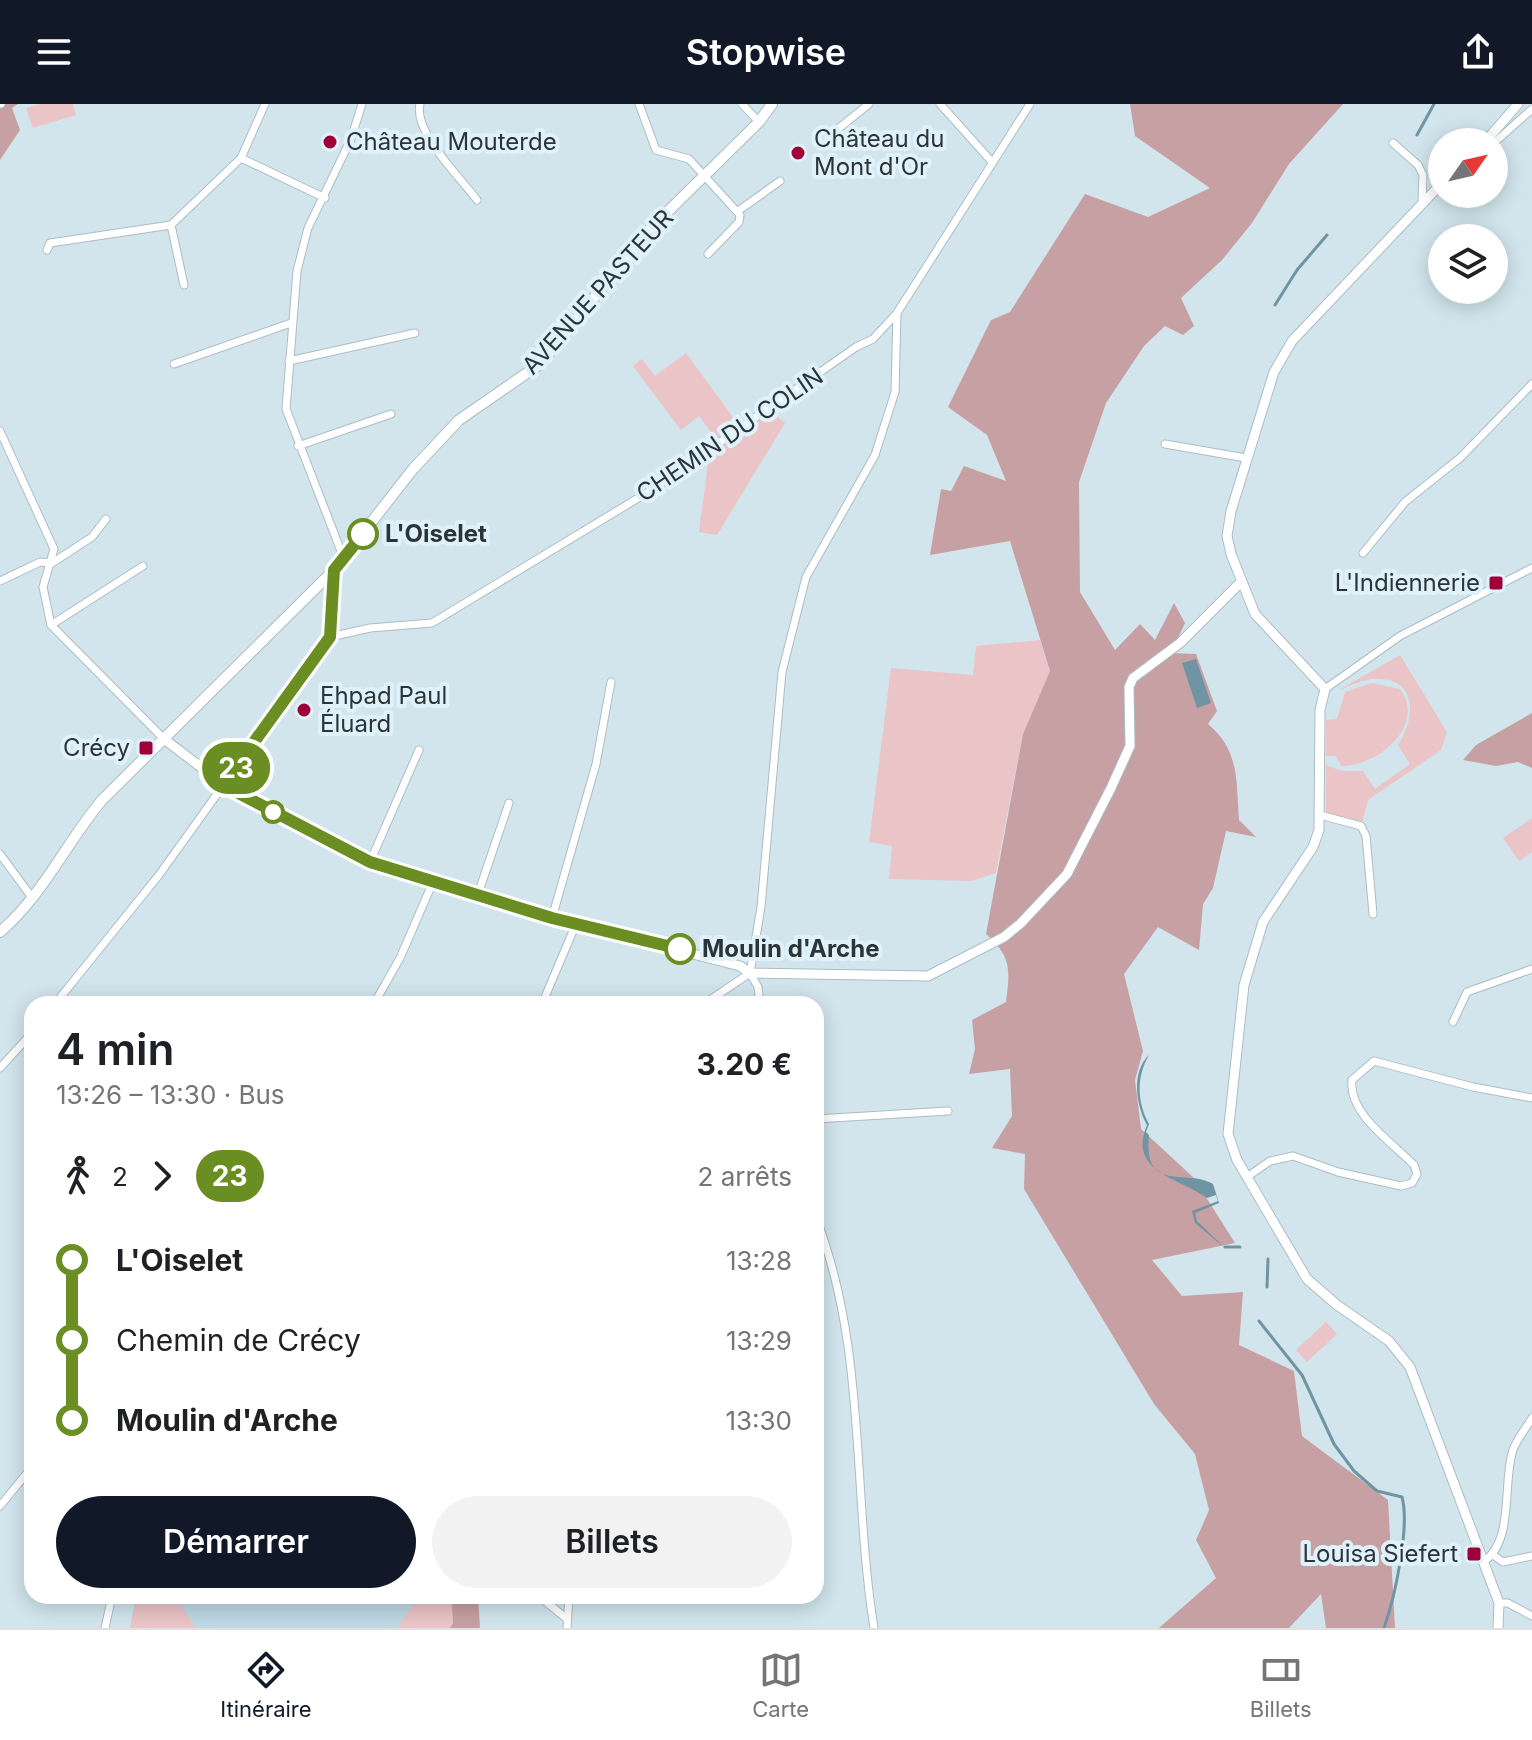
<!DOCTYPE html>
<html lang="fr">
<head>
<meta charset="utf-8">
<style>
  :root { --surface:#fff; --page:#f2f2f2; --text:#202124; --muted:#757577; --line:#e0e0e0; --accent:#111827 }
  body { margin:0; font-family:Inter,sans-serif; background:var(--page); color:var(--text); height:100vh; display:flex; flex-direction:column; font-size:30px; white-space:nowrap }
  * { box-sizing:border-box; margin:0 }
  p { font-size:26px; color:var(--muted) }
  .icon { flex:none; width:44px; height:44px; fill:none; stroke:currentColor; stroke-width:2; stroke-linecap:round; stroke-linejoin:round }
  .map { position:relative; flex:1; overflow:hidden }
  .details { position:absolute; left:24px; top:892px; width:800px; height:608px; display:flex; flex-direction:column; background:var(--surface); border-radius:24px; box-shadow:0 4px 20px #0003 }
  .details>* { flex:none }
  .badge { padding:0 16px; border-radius:26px; font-size:28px; line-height:52px }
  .needle { width:52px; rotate:56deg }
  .fabs { position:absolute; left:1428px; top:24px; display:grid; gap:16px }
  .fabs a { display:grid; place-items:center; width:80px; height:80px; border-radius:50%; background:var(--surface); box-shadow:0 4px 20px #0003; font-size:40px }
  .map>.badge { position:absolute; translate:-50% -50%; box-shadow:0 0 0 4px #fff }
  .legs { display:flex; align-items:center; gap:12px; height:88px; padding:0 32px; font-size:26px }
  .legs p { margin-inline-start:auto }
  .summary { display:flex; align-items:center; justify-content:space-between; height:136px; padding:0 32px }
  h1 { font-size:44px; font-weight:600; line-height:60px }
  .button { display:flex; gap:16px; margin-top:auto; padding:16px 32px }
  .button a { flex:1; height:92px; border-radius:48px; background:var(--accent); color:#fff; font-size:32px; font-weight:600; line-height:92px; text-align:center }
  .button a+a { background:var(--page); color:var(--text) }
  ul { padding:0 32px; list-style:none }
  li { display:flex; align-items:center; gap:28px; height:80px; font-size:30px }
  li i { display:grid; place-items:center; width:12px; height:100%; margin:0 10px; background:currentColor }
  li i::after { content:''; width:20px; height:20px; margin:-10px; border:6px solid; border-radius:50%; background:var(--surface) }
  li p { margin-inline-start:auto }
  li:first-child i { background:linear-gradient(#0000 50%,currentColor 0) }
  li:last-child i { background:linear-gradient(currentColor 50%,#0000 0) }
  header { display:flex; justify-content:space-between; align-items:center; height:104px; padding:0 32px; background:var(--accent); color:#fff; font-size:36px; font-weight:600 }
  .menu { display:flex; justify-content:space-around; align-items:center; height:112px; border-top:2px solid var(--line); background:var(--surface); font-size:22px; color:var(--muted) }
  .menu a { display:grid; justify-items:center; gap:4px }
  .menu .current { color:var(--accent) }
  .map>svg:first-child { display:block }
</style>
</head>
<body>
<header><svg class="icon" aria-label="menu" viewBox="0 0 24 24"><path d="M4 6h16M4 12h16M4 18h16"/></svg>Stopwise<svg class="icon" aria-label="share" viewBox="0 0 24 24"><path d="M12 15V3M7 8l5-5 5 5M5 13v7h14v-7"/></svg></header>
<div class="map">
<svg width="1532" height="1524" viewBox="0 0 1532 1524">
  <rect width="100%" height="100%" fill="#d2e5ed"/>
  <!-- built -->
  <polygon fill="#bed9e3" points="136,1492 451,1492 450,1524 130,1524"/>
  <!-- green -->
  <g fill="#eac4c7">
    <polygon points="40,0 73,0 76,11 33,24 26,4"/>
    <polygon points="686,249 738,320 717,336 699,312 681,326 633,262 642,255 655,272"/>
    <polygon points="771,307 785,319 717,431 699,428 709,352"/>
    <polygon points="1040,536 1050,568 1023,630 996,769 971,777 889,775 892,742 869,738 891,564 973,571 976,542"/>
    <path d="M1400 551 1447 628 1441 646 1368 696 1362 719 1326 709V661L1342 667H1363L1375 685 1410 660 1398 641C1416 614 1418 573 1375 575 1363 575 1350 582 1339 586Z"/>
    <path d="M1372 579 1400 585C1427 621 1378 662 1342 662L1335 652H1326V616L1337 615 1345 588Z"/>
    <polygon points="1532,714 1532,748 1519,757 1503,734"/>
    <polygon points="1326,1218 1337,1230 1307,1258 1296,1246"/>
    <polygon points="418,1492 451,1492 453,1520 450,1524 398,1524"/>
    <polygon points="136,1496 180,1500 196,1524 130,1524"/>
  </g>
  <!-- forest -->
  <g fill="#c7a0a3">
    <polygon points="0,0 18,0 12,4 20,26 0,56"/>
    <path d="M1130 0H1343L1289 60 1252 119 1222 156 1181 194 1194 222 1183 231 1165 222 1144 242 1106 299 1079 378 1080 488 1115 546 1140 520 1155 536 1174 499 1185 519 1171 549 1196 550 1217 607 1208 620C1240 647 1236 677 1239 716L1256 733 1226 727 1213 784 1203 800 1199 846 1158 823 1124 870 1143 947 1135 976 1141 1025 1194 1074 1235 1139 1152 1156 1182 1192 1243 1188 1239 1241 1294 1267 1302 1332 1388 1396 1395 1524H1326L1321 1490 1289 1524H1159L1216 1474 1196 1436 1209 1406 1195 1350 1154 1300 1024 1085 1025 1050 992 1044 1012 1012 1010 965 969 970 975 945 972 916 1006 898C1010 866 1012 853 986 830L1023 630 1050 567 1010 437 930 451 941 385 951 387 964 362 1006 377 987 331 948 303 991 216 1010 208 1085 90 1148 113 1210 84 1135 32Z"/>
    <polygon points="1532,609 1532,664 1518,658 1496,662 1463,656 1476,641"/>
    <polygon points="451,1492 478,1492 480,1524 450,1524 453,1519"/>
  </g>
  <!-- water -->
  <g fill="#6f94a3">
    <polygon points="1196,555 1211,599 1197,604 1182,559"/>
    <path d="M1149 951C1136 973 1137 998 1149 1020L1146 1028 1149 1031C1143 1090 1186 1064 1213 1080L1219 1099 1195 1109 1197 1117 1226 1145 1195 1119 1192 1107 1218 1097 1216 1091 1207 1094C1180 1074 1127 1068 1147 1021 1136 1001 1131 968 1149 951Z"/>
  </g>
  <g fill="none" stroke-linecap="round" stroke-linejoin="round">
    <!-- stream -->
    <g stroke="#6f94a3" stroke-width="3">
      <polyline points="1417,31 1434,0"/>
      <polyline points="1275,201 1297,166 1327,131"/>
      <polyline points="1225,1143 1240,1143"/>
      <polyline points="1267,1183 1268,1155"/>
      <path d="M1259 1217 1302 1271 1334 1340 1354 1367 1377 1387 1402 1393C1410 1423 1395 1493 1384 1524"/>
    </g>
    <defs>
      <g id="minor">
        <polyline points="0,0 1,0"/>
        <path d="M420 0C413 28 460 73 477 96"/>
        <polyline points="639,0 656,46 689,55 740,111 739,118 708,150"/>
        <polyline points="742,0 759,18"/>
        <polyline points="940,0 992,58"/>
        <polyline points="834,28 869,0"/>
        <polyline points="1393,39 1418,61 1423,71 1422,98"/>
        <polyline points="1494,39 1532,5"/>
        <polyline points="241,54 325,94"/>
        <polyline points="738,107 780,77"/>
        <polyline points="171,121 184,181"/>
        <polyline points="47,146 50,139 171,121 241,54 265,0"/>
        <polyline points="289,257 415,229"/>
        <polyline points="174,260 291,219"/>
        <polyline points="0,327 54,445 43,483 51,521 164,635"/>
        <polyline points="1165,340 1246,354"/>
        <polyline points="298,342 391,310"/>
        <polyline points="1363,449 1405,398 1460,354 1532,280"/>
        <polyline points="344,455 286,305 297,167 308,124 351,35 362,0"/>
        <polyline points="52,459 92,433 106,415"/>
        <polyline points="0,477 40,458 52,459"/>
        <polyline points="51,521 143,462"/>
        <polyline points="330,533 370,524 432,519 653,385 856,243 873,235 897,209 1030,0"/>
        <polyline points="1325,585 1400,532 1532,464"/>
        <polyline points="1320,711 1361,722 1366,732 1373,810"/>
        <polyline points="0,750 33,795"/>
        <polyline points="370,758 419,646"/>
        <polyline points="478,790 509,699"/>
        <polyline points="552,814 596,660 611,578"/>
        <polyline points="750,869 761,803 782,568 806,473 875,351 895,288 897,209"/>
        <polyline points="750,869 758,883 760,900"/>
        <polyline points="55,900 159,771 330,533 334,466"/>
        <polyline points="374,900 400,854 433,778"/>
        <polyline points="542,900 576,820"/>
        <polyline points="704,900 750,869"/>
        <polyline points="1453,918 1467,888 1532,865"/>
        <polyline points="0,964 32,929"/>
        <polyline points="816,1015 948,1007"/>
        <path d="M1247 1073 1270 1057 1293 1052 1338 1068 1401 1082 1412 1079 1417 1070 1414 1061C1392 1038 1348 1010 1352 976L1374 957 1473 983 1532 994"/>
        <path d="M816 1114C867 1245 852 1387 874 1524"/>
        <polyline points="0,1402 32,1363"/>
        <polyline points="1493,1451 1503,1458 1532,1452"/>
        <path d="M1483 1458C1515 1438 1502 1378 1513 1346 1517 1335 1526 1324 1532 1314"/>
        <polyline points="539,1492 567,1515"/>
        <polyline points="1499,1499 1508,1499 1532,1512"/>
        <polyline points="105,1524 112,1492"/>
        <polyline points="567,1524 569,1492"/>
      </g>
      <g id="tertiary">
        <polyline points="1485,38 1518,0"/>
        <polyline points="1442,79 1292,237 1274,268 1231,407 1227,432 1231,450 1255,510 1325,585 1320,606 1319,726 1313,743 1263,818 1244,881 1228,1030 1237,1056 1307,1175 1337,1201 1389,1237 1410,1263 1499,1499 1498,1524"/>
        <polyline points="164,635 231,686 370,758 552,814 740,862 750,869 928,872 1004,833 1021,819 1067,770 1111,684 1130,642 1129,583 1133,574 1180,539 1241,478"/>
      </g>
      <path id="secondary" d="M0 828C43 791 66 739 102 696L334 466 413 365 459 316 540 260 650 125 759 18 772 0"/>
    </defs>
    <!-- minor casing -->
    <use href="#minor" stroke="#abbdc5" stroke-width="9"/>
    <!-- tertiary casing -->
    <use href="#tertiary" stroke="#abbdc5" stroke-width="11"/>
    <!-- secondary casing -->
    <use href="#secondary" stroke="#abbdc5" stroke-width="12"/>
    <!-- minor -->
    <use href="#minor" stroke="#fff" stroke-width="7"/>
    <!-- tertiary -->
    <use href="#tertiary" stroke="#fff" stroke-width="9"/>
    <!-- secondary -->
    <use href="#secondary" stroke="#fff" stroke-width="10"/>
  </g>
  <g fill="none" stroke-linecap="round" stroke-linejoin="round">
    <defs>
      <polyline id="line-1" points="363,430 334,466 330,533 223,681 370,758 552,814 680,845"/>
    </defs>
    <!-- line-1 casing -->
    <use href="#line-1" stroke="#fff" stroke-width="18"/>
    <!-- line-1 -->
    <use href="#line-1" stroke="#6b8e23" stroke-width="12"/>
  </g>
  <!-- markers -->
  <g fill="#a00038" stroke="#dff2fb" stroke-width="3">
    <circle cx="330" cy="38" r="8"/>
    <circle cx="798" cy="49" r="8"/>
    <rect x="1488" y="471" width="16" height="16" rx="4"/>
    <circle cx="304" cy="606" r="8"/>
    <rect x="138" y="636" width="16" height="16" rx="4"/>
    <rect x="1466" y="1442" width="16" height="16" rx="4"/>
  </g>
  <g fill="#fff" stroke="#6b8e23" stroke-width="4">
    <circle cx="363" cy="430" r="14"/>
    <circle cx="273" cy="708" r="10"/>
    <circle cx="680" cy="845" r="14"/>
  </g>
  <g text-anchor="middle" stroke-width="8" stroke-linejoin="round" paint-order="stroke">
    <!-- poi labels -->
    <g font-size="24" fill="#2c3437" stroke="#dff2fb" text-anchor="start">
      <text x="814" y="43">Château du<tspan x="814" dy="28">Mont d'Or</tspan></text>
      <text x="346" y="46">Château Mouterde</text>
      <text x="1480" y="487" text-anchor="end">L'Indiennerie</text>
      <text x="320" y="600">Ehpad Paul<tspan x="320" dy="28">Éluard</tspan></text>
      <text x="130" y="652" text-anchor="end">Crécy</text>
      <text x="1458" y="1458" text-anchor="end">Louisa Siefert</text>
    </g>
    <!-- street labels -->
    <g font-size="24" fill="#2c3437" stroke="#dff2fb">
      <text transform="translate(598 188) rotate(-48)" y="8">AVENUE PASTEUR</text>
      <text transform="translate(730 331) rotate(-34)" y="8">CHEMIN DU COLIN</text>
    </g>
    <!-- stop labels -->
    <g font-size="24" font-weight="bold" fill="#2c3437" stroke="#dff2fb" text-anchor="start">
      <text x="385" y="438">L'Oiselet</text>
      <text x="702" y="853">Moulin d'Arche</text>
    </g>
  </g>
</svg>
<div class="fabs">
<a><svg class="needle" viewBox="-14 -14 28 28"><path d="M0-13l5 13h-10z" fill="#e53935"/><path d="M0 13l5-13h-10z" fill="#757577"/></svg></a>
<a><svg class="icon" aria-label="layers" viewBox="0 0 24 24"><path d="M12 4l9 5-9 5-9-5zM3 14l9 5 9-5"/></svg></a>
</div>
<b class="badge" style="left:236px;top:664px;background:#6b8e23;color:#fff">23</b>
<section class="details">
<div class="summary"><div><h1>4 min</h1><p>13:26 – 13:30 · Bus</p></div><b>3.20 €</b></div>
<div class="legs"><svg class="icon" aria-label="walk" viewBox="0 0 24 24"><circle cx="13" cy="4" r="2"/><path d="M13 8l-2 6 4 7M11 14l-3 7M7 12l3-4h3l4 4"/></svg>2<svg class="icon" aria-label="forward" viewBox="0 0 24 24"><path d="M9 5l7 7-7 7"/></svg><b class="badge" style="background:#6b8e23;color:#fff">23</b><p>2 arrêts</p></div>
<ul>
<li><i style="color:#6b8e23"></i><b>L'Oiselet</b><p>13:28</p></li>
<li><i style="color:#6b8e23"></i><span>Chemin de Crécy</span><p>13:29</p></li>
<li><i style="color:#6b8e23"></i><b>Moulin d'Arche</b><p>13:30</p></li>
</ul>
<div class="button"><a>Démarrer</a><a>Billets</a></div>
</section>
</div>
<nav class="menu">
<a class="current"><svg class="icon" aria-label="directions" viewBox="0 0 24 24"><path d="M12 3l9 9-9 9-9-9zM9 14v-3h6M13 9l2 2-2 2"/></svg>Itinéraire</a>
<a><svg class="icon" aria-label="map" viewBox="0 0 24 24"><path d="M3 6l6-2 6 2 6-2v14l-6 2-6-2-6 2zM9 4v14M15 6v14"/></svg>Carte</a>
<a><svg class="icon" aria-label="tickets" viewBox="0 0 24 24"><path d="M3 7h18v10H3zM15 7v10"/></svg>Billets</a>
</nav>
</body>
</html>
